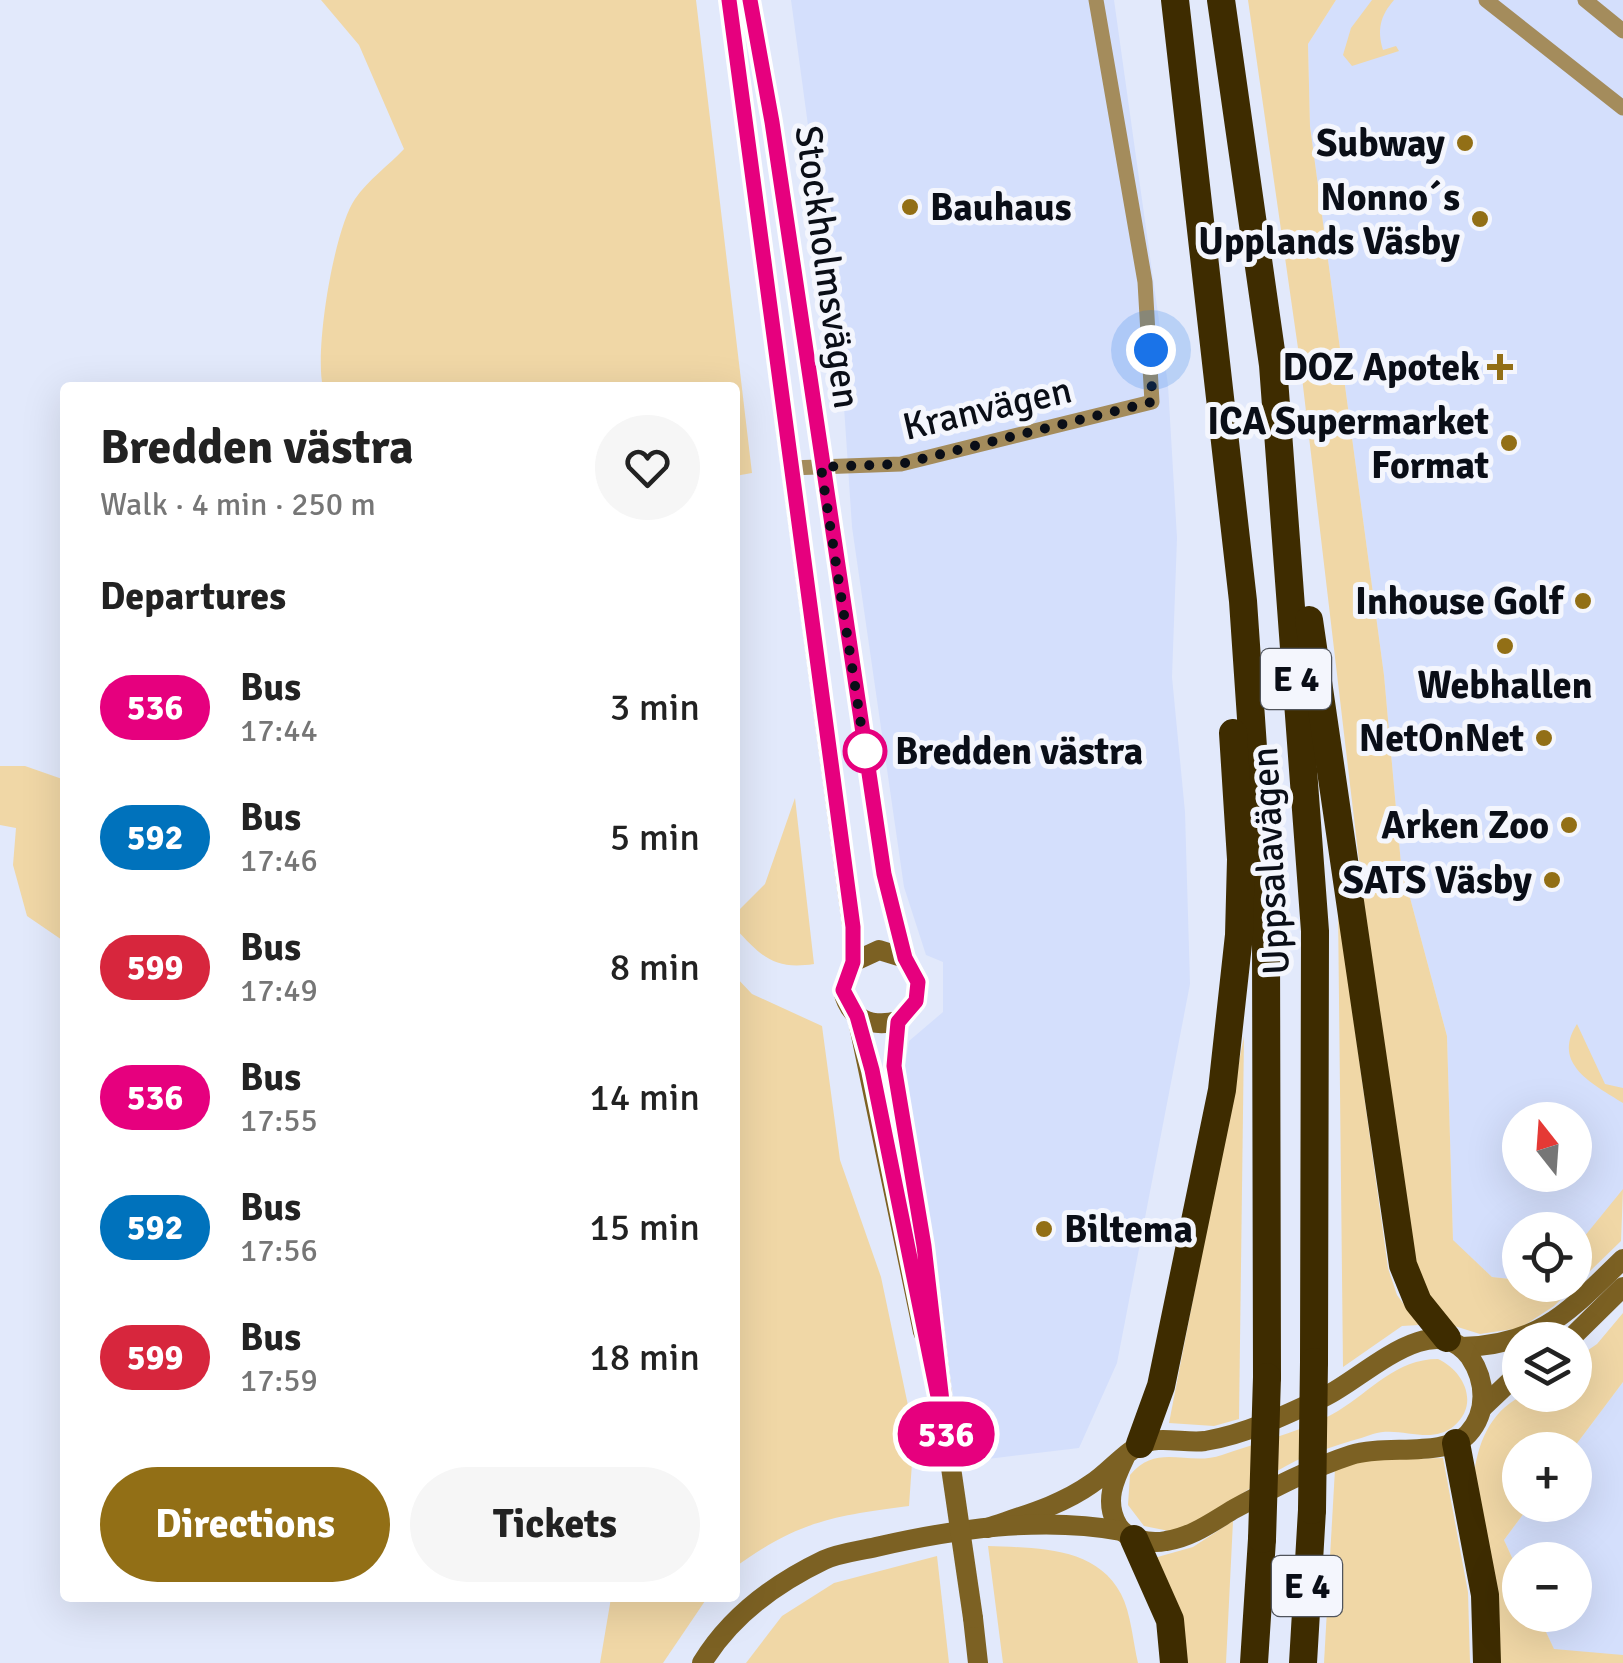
<!DOCTYPE html>
<html lang="en">
<head>
<meta charset="utf-8">
<style>
  :root { --surface:#fff; --page:#f6f6f6; --text:#222; --muted:#767676; --accent:#926f16 }
  body { margin:0; font-family:Signika,sans-serif; background:var(--page); color:var(--text); height:100vh; display:flex; flex-direction:column; font-size:38px; white-space:nowrap }
  * { box-sizing:border-box; margin:0 }
  p { font-size:32px; color:var(--muted) }
  .icon { flex:none; width:55px; height:55px; fill:none; stroke:currentColor; stroke-width:2; stroke-linecap:round; stroke-linejoin:round }
  .map { position:relative; flex:1; overflow:hidden }
  .sheet { position:absolute; left:60px; top:382px; width:680px; height:1220px; display:flex; flex-direction:column; background:var(--surface); border-radius:10px; box-shadow:0 10px 40px #0002 }
  .sheet>* { flex:none }
  .badge { padding:0 20px; border-radius:32px; font-size:35px; line-height:65px }
  .needle { width:65px; rotate:343deg }
  .tools { position:absolute; left:1502px; top:1102px; display:grid; gap:20px }
  .tools a { display:grid; place-items:center; width:90px; height:90px; border-radius:50%; background:var(--surface); box-shadow:0 10px 40px #0002; font-size:50px }
  .you { position:absolute; width:50px; height:50px; margin:-25px; border:8px solid #fff; border-radius:50%; background:#1a73e8; box-shadow:0 0 0 15px #1a73e833 }
  .map>.badge { position:absolute; translate:-50% -50%; box-shadow:0 0 0 5px #fff }
  h2 { padding:0 40px; font-size:38px; line-height:90px }
  .round { display:grid; place-items:center; flex:none; width:105px; height:105px; border-radius:52px; background:var(--page) }
  .head { display:flex; align-items:center; justify-content:space-between; height:170px; padding:0 40px }
  h1 { font-size:48px; font-weight:700; line-height:75px }
  .action { display:flex; gap:20px; margin-top:auto; padding:20px 40px }
  .action a { flex:1; height:115px; border-radius:60px; background:var(--accent); color:#fff; font-size:40px; font-weight:700; line-height:115px; text-align:center }
  .action a+a { background:var(--page); color:var(--text) }
  ul { padding:0; list-style:none }
  li { display:flex; align-items:center; gap:30px; height:130px; padding:0 40px }
  li div { flex:1 }
  li b { display:block; font-size:38px }
  li em { font-style:normal }
  li .badge { min-width:110px; font-weight:700; text-align:center }
  .map>svg:first-child { display:block }
</style>
</head>
<body>
<div class="map">
<svg width="1623" height="1663" viewBox="0 0 1623 1663">
  <rect width="100%" height="100%" fill="#e2e9fb"/>
  <!-- built -->
  <g fill="#d4dffc" fill-rule="evenodd">
    <polygon points="791,0 1114,0 1168,385 1177,538 1172,677 1185,812 1190,984 1117,1363 1079,1448 963,1462 905,1066 909,1041 943,1012 943,962 926,955 904,887 852,527 842,376"/>
    <path d="M1336 0H1623V1190L1575 1249V1230H1520V1280L1492 1277 1453 1241 1447 1036 1401 864 1384 675 1310 126 1308 44ZM1520 1120H1575V1175H1520Z"/>
    <polygon points="1623,1382 1623,1663 1560,1663 1538,1615 1575,1615 1575,1560 1520,1560 1520,1575 1504,1540 1530,1505 1575,1505 1572,1450"/>
  </g>
  <!-- green -->
  <g fill="#f0d7a6">
    <path d="M321 0H696L752 473 735 476V388L323 387C314 351 334 229 355 199 368 180 389 165 404 149L359 45Z"/>
    <polygon points="1248,0 1336,0 1308,44 1310,126 1384,675 1401,864 1447,1036 1453,1240 1492,1277 1520,1280 1520,1285 1575,1285 1575,1248 1623,1189 1621,1241 1554,1306 1520,1328 1480,1334 1448,1324 1424,1294 1411,1246 1370,954 1301,369"/>
    <path d="M1372 0H1394C1380 16 1377 30 1383 50L1396 46 1399 51 1352 66 1343 55 1351 28Z"/>
    <polygon points="0,766 25,766 65,780 65,942 27,916 13,865 16,828 0,825"/>
    <path d="M795 798 814 964C774 970 762 957 735 928V914L765 884Z"/>
    <polygon points="1338,907 1388,1268 1397,1295 1419,1325 1402,1326 1343,1367"/>
    <path d="M735 976 752 994 822 1026 840 1160 881 1277 914 1434 909 1506C833 1516 799 1521 735 1567Z"/>
    <path d="M1577 1024 1605 1084 1623 1088V1103C1593 1084 1551 1064 1577 1024Z"/>
    <polygon points="1244,1036 1239,1419 1214,1426 1169,1423"/>
    <path d="M1623 1313V1382L1572 1450H1520V1505H1530L1504 1540 1520 1575V1615H1538L1554 1649 1623 1655V1663H1499L1474 1476C1477 1445 1490 1412 1520 1397 1533 1390 1560 1395 1575 1395V1359L1597 1344Z"/>
    <path d="M1438 1359C1464 1371 1480 1404 1454 1426 1430 1446 1400 1425 1373 1434 1344 1444 1312 1451 1286 1466 1248 1487 1213 1517 1174 1532L1144 1526 1128 1505 1130 1475C1157 1442 1188 1467 1222 1455 1258 1442 1305 1431 1338 1411 1371 1391 1396 1359 1438 1359Z"/>
    <polygon points="1443,1458 1468,1592 1470,1663 1324,1663 1335,1469 1359,1460"/>
    <polygon points="1233,1521 1226,1663 1185,1663 1154,1558 1193,1547"/>
    <path d="M988 1546C1035 1548 1096 1546 1121 1594 1131 1613 1133 1642 1138 1663H1003Z"/>
    <polygon points="937,1556 949,1663 746,1663 782,1616 834,1583"/>
    <polygon points="611,1598 707,1598 663,1663 600,1663"/>
  </g>
  <g fill="none" stroke-linecap="round" stroke-linejoin="round">
    <!-- street -->
    <g stroke="#a48c5c" stroke-width="15">
      <polyline points="1486,0 1623,108"/>
      <polyline points="1585,0 1623,31"/>
      <polyline points="790,468 901,464 1152,402 1145,282 1096,0"/>
    </g>
    <!-- secondary -->
    <g stroke="#7c6123" stroke-width="20">
      <polyline points="729,0 853,932 853,962"/>
      <path d="M750 0 772 122 884 874 905 958 918 982 916 1001 898 1021C871 1028 849 1019 843 990L853 962 879 950 905 958"/>
      <polyline points="857,1016 923,1332"/>
      <polyline points="898,1021 894,1067 924,1245 949,1454"/>
      <polyline points="1569,1340 1623,1287"/>
      <path d="M1462 1347C1541 1345 1569 1311 1623 1259"/>
      <polyline points="1483,1407 1520,1372"/>
      <path d="M987 1528C1022 1516 1060 1506 1091 1484 1108 1473 1121 1456 1138 1446 1157 1434 1184 1444 1205 1441 1247 1434 1288 1414 1326 1396 1365 1377 1433 1306 1470 1357 1486 1381 1488 1412 1468 1434 1445 1458 1384 1444 1351 1455 1311 1468 1271 1489 1234 1509 1212 1522 1192 1537 1166 1541 1150 1544 1127 1540 1118 1526 1103 1501 1115 1478 1126 1455"/>
      <polyline points="973,1618 978,1663"/>
      <path d="M702 1663C730 1617 776 1583 824 1560 839 1553 859 1551 876 1547 955 1529 1041 1516 1121 1531"/>
    </g>
    <!-- highway -->
    <g stroke="#3e2c00" stroke-width="28">
      <polyline points="1175,0 1243,601 1266,938 1267,1377"/>
      <polyline points="1221,0 1273,365 1315,931 1314,1362"/>
      <polyline points="1309,620 1403,1265 1418,1302 1447,1338"/>
      <polyline points="1456,1443 1485,1595 1487,1663"/>
      <polyline points="1140,1444 1161,1386 1222,1090 1239,935 1241,859 1233,733"/>
      <polyline points="1134,1539 1170,1620 1174,1663"/>
      <polyline points="1254,1663 1262,1539"/>
      <polyline points="1303,1663 1312,1510"/>
    </g>
    <!-- secondary-bridge -->
    <polyline stroke="#7c6123" stroke-width="20" points="949,1454 973,1618"/>
    <!-- highway-bridge -->
    <g stroke="#3e2c00" stroke-width="28">
      <polyline points="1312,1510 1314,1362"/>
      <polyline points="1262,1539 1267,1377"/>
    </g>
  </g>
  <g fill="none" stroke-linecap="round" stroke-linejoin="round">
    <defs>
      <polyline id="line" points="729,0 853,927 853,962 843,990 857,1016 872,1070 946,1436 924,1246 894,1066 898,1022 916,1001 918,982 905,958 884,874 772,122 750,0"/>
    </defs>
    <!-- line casing -->
    <use href="#line" stroke="#fff" stroke-width="22"/>
    <!-- line -->
    <use href="#line" stroke="#e6007e" stroke-width="15"/>
    <!-- walk -->
    <polyline stroke="#0a0e17" stroke-width="10" stroke-dasharray="0 18" points="865,751 867,763 821,467 901,464 1152,402 1151,350"/>
  </g>
  <!-- markers -->
  <g fill="#926f16" stroke="#f4f6fd" stroke-width="4">
    <circle cx="1465" cy="143" r="10"/>
    <circle cx="910" cy="207" r="10"/>
    <circle cx="1480" cy="219" r="10"/>
    <path d="M1495 352h10v10h10v10h-10v10h-10v-10h-10v-10h10z"/>
    <circle cx="1509" cy="443" r="10"/>
    <circle cx="1583" cy="601" r="10"/>
    <circle cx="1505" cy="646" r="10"/>
    <circle cx="1544" cy="738" r="10"/>
    <circle cx="1569" cy="825" r="10"/>
    <circle cx="1552" cy="880" r="10"/>
    <circle cx="1044" cy="1229" r="10"/>
  </g>
  <circle fill="#fff" stroke="#e6007e" stroke-width="5" cx="865" cy="751" r="20"/>
  <g text-anchor="middle" stroke-width="10" stroke-linejoin="round" paint-order="stroke">
    <!-- shield labels -->
    <g fill="#f4f6fd" stroke="#50545c" stroke-width="2.5">
      <rect x="1261" y="649" width="70" height="60" rx="8"/>
      <rect x="1272" y="1556" width="70" height="60" rx="8"/>
    </g>
    <g font-size="35" font-weight="bold" fill="#0a0e17">
      <text x="1296" y="691">E 4</text>
      <text x="1307" y="1598">E 4</text>
    </g>
    <!-- poi labels -->
    <g font-size="38" font-weight="bold" fill="#0a0e17" stroke="#f4f6fd" text-anchor="end">
      <text x="1445" y="156">Subway</text>
      <text x="1460" y="210">Nonno´s<tspan x="1460" dy="44">Upplands Väsby</tspan></text>
      <text x="930" y="220" text-anchor="start">Bauhaus</text>
      <text x="1480" y="380">DOZ Apotek</text>
      <text x="1489" y="434">ICA Supermarket<tspan x="1489" dy="44">Format</tspan></text>
      <text x="1563" y="614">Inhouse Golf</text>
      <text x="1505" y="698" text-anchor="middle">Webhallen</text>
      <text x="1524" y="751">NetOnNet</text>
      <text x="1549" y="838">Arken Zoo</text>
      <text x="1532" y="893">SATS Väsby</text>
      <text x="1064" y="1242" text-anchor="start">Biltema</text>
    </g>
    <!-- street labels -->
    <g font-size="38" fill="#0a0e17" stroke="#f4f6fd">
      <text transform="translate(828 267) rotate(82)" y="13">Stockholmsvägen</text>
      <text transform="translate(987 408) rotate(-13)" y="13">Kranvägen</text>
      <text transform="translate(1270 861) rotate(-93)" y="13">Uppsalavägen</text>
    </g>
    <!-- stop labels -->
    <g font-size="38" font-weight="bold" fill="#0a0e17" stroke="#f4f6fd" text-anchor="start">
      <text x="895" y="764">Bredden västra</text>
    </g>
  </g>
</svg>
<div class="tools">
<a><svg class="needle" viewBox="-14 -14 28 28"><path d="M0-13l5 13h-10z" fill="#e53935"/><path d="M0 13l5-13h-10z" fill="#767676"/></svg></a>
<a><svg class="icon" aria-label="locate" viewBox="0 0 24 24"><circle cx="12" cy="12" r="6"/><path d="M12 2v4M12 18v4M2 12h4M18 12h4"/></svg></a>
<a><svg class="icon" aria-label="layers" viewBox="0 0 24 24"><path d="M12 4l9 5-9 5-9-5zM3 14l9 5 9-5"/></svg></a>
<a>+</a>
<a>−</a>
</div>
<div class="you" style="left:1151px;top:350px"></div>
<b class="badge" style="left:946px;top:1434px;background:#e6007e;color:#fff">536</b>
<section class="sheet">
<div class="head"><div><h1>Bredden västra</h1><p>Walk · 4 min · 250 m</p></div><a class="round"><svg class="icon" aria-label="heart" viewBox="0 0 24 24"><path d="M12 20l-8-8c-3-5 5-10 8-4 3-6 11-1 8 4z"/></svg></a></div>
<h2>Departures</h2>
<ul>
<li><span class="badge" style="background:#e6007e;color:#fff">536</span><div><b>Bus</b><p>17:44</p></div><em>3 min</em></li>
<li><span class="badge" style="background:#0072bc;color:#fff">592</span><div><b>Bus</b><p>17:46</p></div><em>5 min</em></li>
<li><span class="badge" style="background:#d7263d;color:#fff">599</span><div><b>Bus</b><p>17:49</p></div><em>8 min</em></li>
<li><span class="badge" style="background:#e6007e;color:#fff">536</span><div><b>Bus</b><p>17:55</p></div><em>14 min</em></li>
<li><span class="badge" style="background:#0072bc;color:#fff">592</span><div><b>Bus</b><p>17:56</p></div><em>15 min</em></li>
<li><span class="badge" style="background:#d7263d;color:#fff">599</span><div><b>Bus</b><p>17:59</p></div><em>18 min</em></li>
</ul>
<div class="action"><a>Directions</a><a>Tickets</a></div>
</section>
</div>
</body>
</html>
